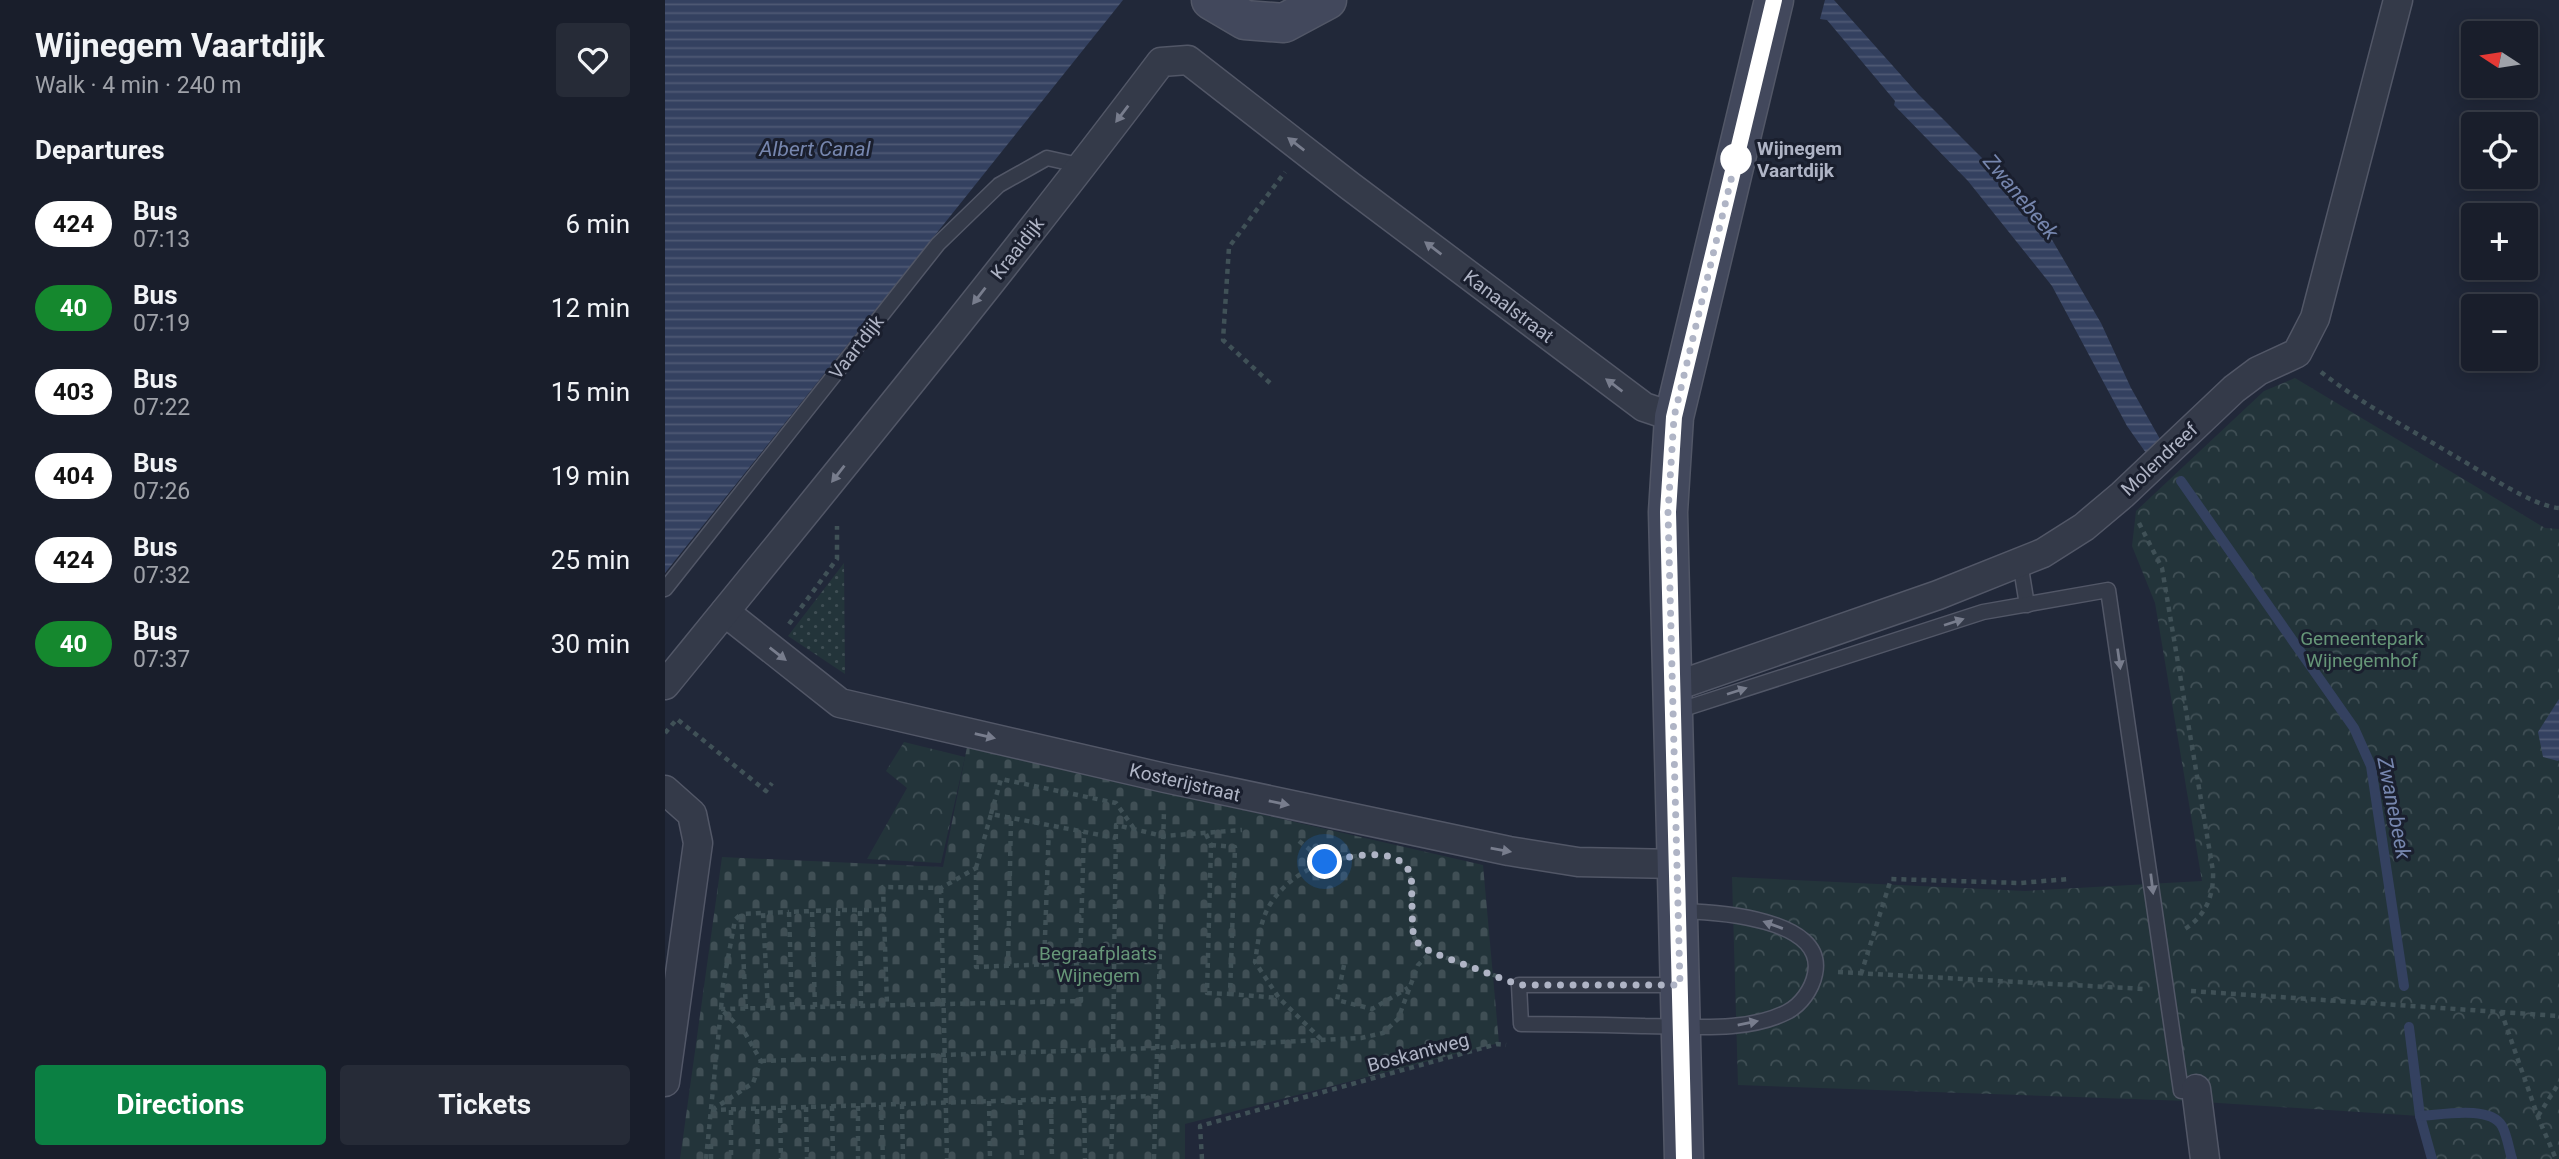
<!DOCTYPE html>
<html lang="en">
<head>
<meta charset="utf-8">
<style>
  :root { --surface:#191e2b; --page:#262b37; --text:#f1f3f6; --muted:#9fa2a9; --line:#373c47; --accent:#0b8043 }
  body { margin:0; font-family:Roboto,sans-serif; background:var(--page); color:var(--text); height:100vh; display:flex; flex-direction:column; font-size:26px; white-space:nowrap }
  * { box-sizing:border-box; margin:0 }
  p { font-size:23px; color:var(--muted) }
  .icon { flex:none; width:38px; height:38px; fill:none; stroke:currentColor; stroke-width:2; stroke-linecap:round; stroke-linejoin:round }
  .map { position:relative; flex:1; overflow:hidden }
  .side { display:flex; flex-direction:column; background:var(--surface); width:665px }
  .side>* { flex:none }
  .badge { padding:0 14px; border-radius:23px; font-size:24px; line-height:46px }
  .needle { width:46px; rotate:282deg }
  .tools { position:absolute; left:1796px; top:21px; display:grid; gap:14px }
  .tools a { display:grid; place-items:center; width:77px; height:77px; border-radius:7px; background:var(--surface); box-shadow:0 4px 18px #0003,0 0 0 2px var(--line); font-size:35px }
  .you { position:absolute; width:35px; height:35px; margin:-18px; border:5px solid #fff; border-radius:50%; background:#1a73e8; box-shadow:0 0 0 10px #1a73e833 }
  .map>.badge { position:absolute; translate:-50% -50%; box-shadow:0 0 0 4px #fff }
  h2 { padding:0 35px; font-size:26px; line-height:63px }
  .round { display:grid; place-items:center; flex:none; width:74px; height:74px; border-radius:7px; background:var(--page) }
  .head { display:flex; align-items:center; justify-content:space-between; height:119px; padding:0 35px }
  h1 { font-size:33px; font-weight:700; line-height:52px }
  .cta { display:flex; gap:14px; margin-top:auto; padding:14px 35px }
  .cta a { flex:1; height:80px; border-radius:7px; background:var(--accent); color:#fff; font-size:28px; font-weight:700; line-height:80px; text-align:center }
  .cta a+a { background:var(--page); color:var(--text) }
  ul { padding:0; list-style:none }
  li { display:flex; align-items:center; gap:21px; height:84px; padding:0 35px }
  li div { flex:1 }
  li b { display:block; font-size:26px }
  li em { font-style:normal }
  li .badge { min-width:77px; font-weight:700; text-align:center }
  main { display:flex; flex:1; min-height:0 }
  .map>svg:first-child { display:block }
</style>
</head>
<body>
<main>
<section class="side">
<div class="head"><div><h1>Wijnegem Vaartdijk</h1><p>Walk · 4 min · 240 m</p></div><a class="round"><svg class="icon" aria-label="heart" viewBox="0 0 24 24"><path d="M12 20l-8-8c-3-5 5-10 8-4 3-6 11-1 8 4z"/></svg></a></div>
<h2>Departures</h2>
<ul>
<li><span class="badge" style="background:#fff;color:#111">424</span><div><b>Bus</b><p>07:13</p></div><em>6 min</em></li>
<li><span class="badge" style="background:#15882e;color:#fff">40</span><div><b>Bus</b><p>07:19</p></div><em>12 min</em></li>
<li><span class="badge" style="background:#fff;color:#111">403</span><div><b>Bus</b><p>07:22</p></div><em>15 min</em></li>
<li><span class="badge" style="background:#fff;color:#111">404</span><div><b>Bus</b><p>07:26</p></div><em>19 min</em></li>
<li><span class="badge" style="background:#fff;color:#111">424</span><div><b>Bus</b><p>07:32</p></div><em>25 min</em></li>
<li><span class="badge" style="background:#15882e;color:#fff">40</span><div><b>Bus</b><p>07:37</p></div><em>30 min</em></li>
</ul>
<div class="cta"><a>Directions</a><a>Tickets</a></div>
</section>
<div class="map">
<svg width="1894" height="1159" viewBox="0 0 1894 1159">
  <defs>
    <pattern id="grass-dots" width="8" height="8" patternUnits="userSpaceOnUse" patternTransform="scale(1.75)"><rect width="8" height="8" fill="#23343a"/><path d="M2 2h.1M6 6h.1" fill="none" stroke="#404f55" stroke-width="1.8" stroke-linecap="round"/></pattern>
    <pattern id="cemetery-stones" width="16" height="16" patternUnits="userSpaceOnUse" patternTransform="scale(1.75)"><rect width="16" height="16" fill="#23343a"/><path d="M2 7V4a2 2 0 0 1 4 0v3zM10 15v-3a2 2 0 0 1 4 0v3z" fill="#404f55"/></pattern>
    <pattern id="park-crowns" width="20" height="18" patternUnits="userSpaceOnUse" patternTransform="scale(1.75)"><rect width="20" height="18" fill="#23343a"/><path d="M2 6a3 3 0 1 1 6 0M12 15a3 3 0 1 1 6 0" fill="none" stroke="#404f55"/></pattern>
    <pattern id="water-rules" width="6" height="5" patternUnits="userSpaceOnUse" patternTransform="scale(1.75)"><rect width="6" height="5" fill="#344160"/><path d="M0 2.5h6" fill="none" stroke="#4f5a75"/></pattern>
  </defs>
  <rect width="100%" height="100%" fill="#212839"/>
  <!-- grass -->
  <polygon fill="url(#grass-dots)" points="179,563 180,674 123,636"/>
  <!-- cemetery -->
  <polygon fill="url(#cemetery-stones)" points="302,747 818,865 834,1043 520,1124 520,1159 15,1159 57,857 278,867"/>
  <!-- park -->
  <g fill="url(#park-crowns)">
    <polygon points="1630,378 1880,528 1894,529 1894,1159 1767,1159 1755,1116 1523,1101 1073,1085 1067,877 1360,891 1537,881 1490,603 1467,546 1471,511 1599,391"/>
    <polygon points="239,742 300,757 276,863 202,859 242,788 221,771"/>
  </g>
  <!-- water -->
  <g fill="url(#water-rules)">
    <polygon points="0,0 458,0 0,573"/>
    <polygon points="1160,0 1169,0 1253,94 1347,188 1368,212 1383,233 1436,323 1466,388 1495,439 1481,453 1462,426 1387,286 1303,181 1229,105 1230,101 1162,20 1155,19"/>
    <polygon points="1894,699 1894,760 1893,761 1878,757 1873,732"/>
  </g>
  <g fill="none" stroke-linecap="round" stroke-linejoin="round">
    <!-- stream -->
    <g stroke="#344160" stroke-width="10">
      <polyline points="1516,481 1689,728 1706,766 1739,986"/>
      <polyline points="1744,1027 1755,1116 1767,1159"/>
      <path d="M1755 1116C1776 1115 1825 1105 1837 1126 1842 1135 1844 1149 1847 1159"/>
    </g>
    <defs>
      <g id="lane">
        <polyline points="1355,562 1362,605"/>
        <polyline points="0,589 273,244 334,185 382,158 418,166"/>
        <polyline points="1009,712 1318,612 1443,590 1516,1091 1531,1089"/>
        <path d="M1013 985H854L856 1024C897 1024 938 1025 980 1026 1025 1026 1081 1033 1122 1012 1136 1005 1147 989 1150 974 1162 918 1050 912 1016 911"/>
      </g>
      <g id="street">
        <polyline points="60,612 175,703 500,778 844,851 913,862 1012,864"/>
        <path d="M0 685C168 479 336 274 496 62L523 60 685 186 979 407 1009 417"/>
        <polyline points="1008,687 1273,595 1378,553 1419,527 1457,495 1569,389 1593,371 1632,353 1650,318 1733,0"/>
        <polyline points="0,790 27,814 33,843 0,1082"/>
        <polyline points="1531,1089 1540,1159"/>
      </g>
      <g id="secondary">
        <polyline points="546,0 580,20 619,23 662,0"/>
        <polyline points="1019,1159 1003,512 1009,417 1109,0"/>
      </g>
    </defs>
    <!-- lane casing -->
    <use href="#lane" stroke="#525767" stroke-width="17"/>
    <!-- street casing -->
    <use href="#street" stroke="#525767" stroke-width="31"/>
    <!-- secondary casing -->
    <use href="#secondary" stroke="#525767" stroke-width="41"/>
    <!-- path -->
    <g stroke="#405157" stroke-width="4.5" stroke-dasharray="5 5" stroke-linecap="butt">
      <path d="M1656 372C1698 405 1747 430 1793 458 1818 472 1867 506 1894 508"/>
      <polyline points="605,383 558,340 564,247 620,172"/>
      <path d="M1474 523 1497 568 1548 871C1549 897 1540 917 1518 930"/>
      <polyline points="124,624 172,559 172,526"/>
      <polyline points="0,733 12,719 101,791 107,783"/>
      <polyline points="326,814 336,779 451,803 470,830"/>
      <polyline points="541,834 546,845 542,993 565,994"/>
      <polyline points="634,841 659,861"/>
      <polyline points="546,845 570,847 565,994 614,998"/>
      <path d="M733 861C758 875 740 915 749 937 752 944 760 948 766 952L834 977"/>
      <polyline points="311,868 326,814 451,838"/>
      <polyline points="276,888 282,1159"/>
      <polyline points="415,963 419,832"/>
      <polyline points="379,965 384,826"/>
      <polyline points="679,965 672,1000 707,1009 743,988"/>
      <polyline points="343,966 346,818"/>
      <polyline points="1173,972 1479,989"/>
      <polyline points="1196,974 1226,879 1355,883 1404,879"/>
      <polyline points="1526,991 1894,1016"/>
      <polyline points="174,1006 173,910 195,910"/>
      <polyline points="196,1006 195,910 220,910"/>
      <polyline points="127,1007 124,912 147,911"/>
      <polyline points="150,1007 147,911 173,910"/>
      <polyline points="103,1008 98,913 124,912"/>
      <polyline points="81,1009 76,914 98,913"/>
      <polyline points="1836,1011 1873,1117 1891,1159"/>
      <path d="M656 1039 614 998 590 962C593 943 595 919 606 903 629 869 662 859 701 855"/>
      <polyline points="448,1049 451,825 498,836 577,830"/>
      <polyline points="96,1061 491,1048 696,1038 718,1033 733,1019 753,965 766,952"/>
      <polyline points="419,1098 420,1159"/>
      <polyline points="386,1099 387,1159"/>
      <polyline points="355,1100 357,1159"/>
      <polyline points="324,1101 325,1159"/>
      <polyline points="237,1104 238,1159"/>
      <polyline points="216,1105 218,1159"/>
      <polyline points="167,1106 168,1159"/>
      <polyline points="193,1106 193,1159"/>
      <polyline points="141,1107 142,1159"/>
      <polyline points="115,1108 116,1159"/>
      <polyline points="92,1109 93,1159"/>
      <polyline points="46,1110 490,1096"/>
      <polyline points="47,1110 88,1083 96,1061 80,1033 56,1009 58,985 70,920 76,914"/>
      <polyline points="66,1110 66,1159"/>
      <polyline points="1873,1116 1894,1083"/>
      <polyline points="41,1159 56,1009 416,1001 415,963 311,967 311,868 276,888 218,887 222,1005"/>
      <polyline points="46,1159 46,1139"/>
      <polyline points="446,1159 448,1098"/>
      <polyline points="489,1159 499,810"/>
      <polyline points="537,1159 535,1126 832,1044 841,1045"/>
    </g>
    <!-- lane -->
    <use href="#lane" stroke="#343a49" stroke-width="14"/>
    <!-- street -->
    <use href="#street" stroke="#343a49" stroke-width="28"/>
    <!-- secondary -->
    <use href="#secondary" stroke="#42485c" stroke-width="38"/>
  </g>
  <!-- one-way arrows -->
  <defs><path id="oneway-solid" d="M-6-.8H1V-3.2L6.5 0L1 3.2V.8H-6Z" transform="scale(1.75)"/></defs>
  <g fill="#787d8d">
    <use href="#oneway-solid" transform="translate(457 114) rotate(127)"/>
    <use href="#oneway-solid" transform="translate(631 144) rotate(-142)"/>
    <use href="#oneway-solid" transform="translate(768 248) rotate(-143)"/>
    <use href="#oneway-solid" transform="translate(314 296) rotate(128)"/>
    <use href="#oneway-solid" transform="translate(949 385) rotate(-143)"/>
    <use href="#oneway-solid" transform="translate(173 474) rotate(128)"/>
    <use href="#oneway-solid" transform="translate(1289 622) rotate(-18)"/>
    <use href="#oneway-solid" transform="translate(113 654) rotate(38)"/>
    <use href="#oneway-solid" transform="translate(1454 659) rotate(82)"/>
    <use href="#oneway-solid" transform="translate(1072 691) rotate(-18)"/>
    <use href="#oneway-solid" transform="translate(320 736) rotate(13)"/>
    <use href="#oneway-solid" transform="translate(614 803) rotate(12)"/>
    <use href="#oneway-solid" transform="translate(836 850) rotate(10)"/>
    <use href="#oneway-solid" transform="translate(1487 884) rotate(83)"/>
    <use href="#oneway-solid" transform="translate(1108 925) rotate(-160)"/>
    <use href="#oneway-solid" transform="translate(1083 1023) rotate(-11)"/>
  </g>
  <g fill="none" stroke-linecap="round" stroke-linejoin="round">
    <defs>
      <polyline id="line" points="1019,1159 1003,512 1009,417 1109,0"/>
    </defs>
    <!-- line casing -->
    <use href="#line" stroke="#fff" stroke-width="16"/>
    <!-- line -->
    <use href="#line" stroke="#fff" stroke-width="10"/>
    <!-- walk -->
    <path stroke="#afb4c5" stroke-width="7" stroke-dasharray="0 12.6" d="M660 862C682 857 733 844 745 873 748 882 746 896 747 906 748 915 746 930 750 938 753 945 760 948 766 952L854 985H1015L1003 512 1009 417 1071 159"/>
  </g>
  <!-- markers -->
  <circle fill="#fff" stroke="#fff" stroke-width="3.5" cx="1071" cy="159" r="14"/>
  <g text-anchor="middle" stroke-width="6" stroke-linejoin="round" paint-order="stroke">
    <!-- stop labels -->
    <g font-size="19" font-weight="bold" fill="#afb4c5" stroke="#1a1f2e" text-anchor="start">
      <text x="1092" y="155">Wijnegem<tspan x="1092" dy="22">Vaartdijk</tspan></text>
    </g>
    <!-- street labels -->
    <g font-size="19" fill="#afb4c5" stroke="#1a1f2e">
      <text transform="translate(352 248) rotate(-52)" y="7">Kraaidijk</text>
      <text transform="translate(844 306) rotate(37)" y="7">Kanaalstraat</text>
      <text transform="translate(191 347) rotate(-52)" y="7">Vaartdijk</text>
      <text transform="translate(1494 459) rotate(-43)" y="7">Molendreef</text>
      <text transform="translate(520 782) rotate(13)" y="7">Kosterijstraat</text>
      <text transform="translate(753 1052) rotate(-15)" y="7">Boskantweg</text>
    </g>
    <!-- park labels -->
    <g font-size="19" fill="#669678" stroke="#1a1f2e">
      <text x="1697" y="645">Gemeentepark<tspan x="1697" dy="22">Wijnegemhof</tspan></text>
      <text x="433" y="960">Begraafplaats<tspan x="433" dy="22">Wijnegem</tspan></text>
    </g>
    <!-- water labels -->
    <g font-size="21" font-style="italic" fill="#7686ae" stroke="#1a1f2e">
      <text x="150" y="156">Albert Canal</text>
      <text transform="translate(1356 197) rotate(50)" y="7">Zwanebeek</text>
      <text transform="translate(1729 808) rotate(79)" y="7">Zwanebeek</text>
    </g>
  </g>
</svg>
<div class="tools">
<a><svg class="needle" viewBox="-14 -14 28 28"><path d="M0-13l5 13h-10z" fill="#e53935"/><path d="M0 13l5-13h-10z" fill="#9fa2a9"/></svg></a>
<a><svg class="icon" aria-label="locate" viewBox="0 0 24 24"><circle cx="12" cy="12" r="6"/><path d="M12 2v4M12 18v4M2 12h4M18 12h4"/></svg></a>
<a>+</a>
<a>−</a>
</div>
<div class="you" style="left:660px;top:862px"></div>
</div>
</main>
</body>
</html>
